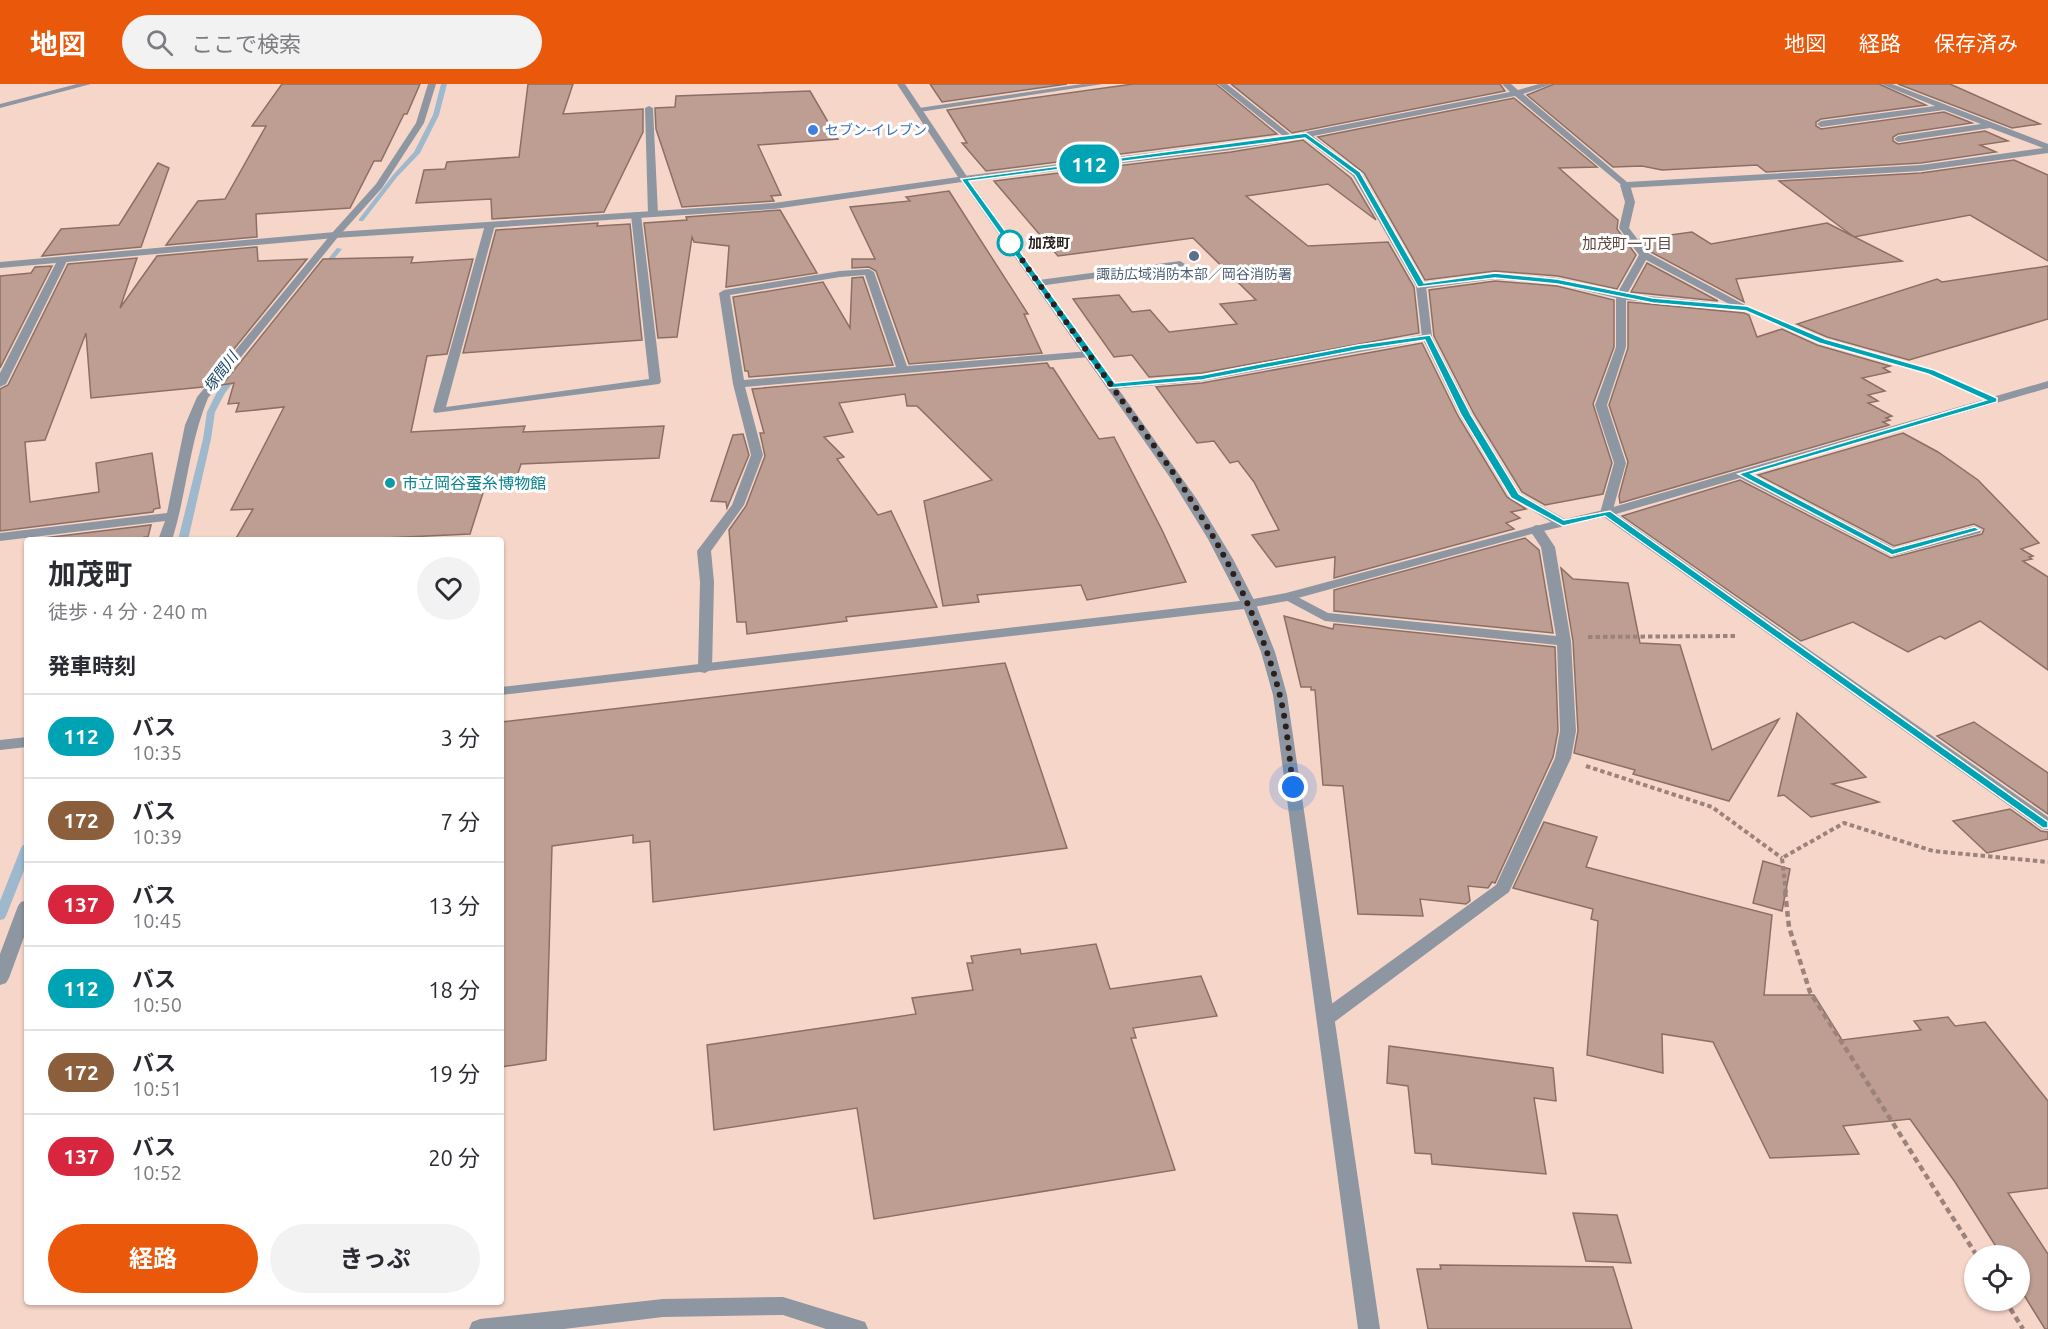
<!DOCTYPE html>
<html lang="ja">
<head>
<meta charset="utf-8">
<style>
  :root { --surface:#fff; --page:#f2f2f3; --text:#2b2b33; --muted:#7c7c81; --line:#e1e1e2; --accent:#ea580c }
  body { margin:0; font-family:Ubuntu,"Noto Sans JP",sans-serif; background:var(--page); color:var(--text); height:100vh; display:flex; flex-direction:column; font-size:22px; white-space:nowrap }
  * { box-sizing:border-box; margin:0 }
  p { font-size:20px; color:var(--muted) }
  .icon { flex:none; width:33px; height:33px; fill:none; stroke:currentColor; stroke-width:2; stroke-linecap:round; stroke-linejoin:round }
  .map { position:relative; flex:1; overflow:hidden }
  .drawer { position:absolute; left:24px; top:453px; width:480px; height:768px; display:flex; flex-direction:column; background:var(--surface); border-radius:6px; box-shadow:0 2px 4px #0004 }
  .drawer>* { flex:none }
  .badge { padding:0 12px; border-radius:20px; font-size:21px; line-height:39px }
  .controls { position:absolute; left:1964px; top:1161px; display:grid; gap:12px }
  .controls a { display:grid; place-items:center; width:66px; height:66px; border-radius:50%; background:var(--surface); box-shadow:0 2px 4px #0004; font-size:30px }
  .you { position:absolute; width:30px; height:30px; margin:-15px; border:4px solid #fff; border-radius:50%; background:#1a73e8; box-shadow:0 0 0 9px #1a73e833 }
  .map>.badge { position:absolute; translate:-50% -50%; box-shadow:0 0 0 3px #fff }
  h2 { padding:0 24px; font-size:22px; line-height:54px }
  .round { display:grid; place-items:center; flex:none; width:63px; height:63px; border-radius:32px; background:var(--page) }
  .head { display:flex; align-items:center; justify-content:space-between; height:102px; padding:0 24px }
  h1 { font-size:28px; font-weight:700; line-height:45px }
  .button { display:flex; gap:12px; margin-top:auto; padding:12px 24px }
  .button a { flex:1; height:69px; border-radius:36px; background:var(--accent); color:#fff; font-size:24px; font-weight:700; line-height:69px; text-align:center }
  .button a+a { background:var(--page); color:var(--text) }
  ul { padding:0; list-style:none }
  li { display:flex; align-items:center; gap:18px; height:84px; padding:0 24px; border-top:2px solid var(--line) }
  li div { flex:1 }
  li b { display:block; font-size:22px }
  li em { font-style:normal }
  li .badge { min-width:66px; font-weight:700; text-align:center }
  header { display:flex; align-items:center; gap:36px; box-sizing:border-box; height:84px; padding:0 30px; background:var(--accent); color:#fff }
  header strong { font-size:28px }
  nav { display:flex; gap:33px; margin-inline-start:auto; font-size:21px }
  .search { width:420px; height:54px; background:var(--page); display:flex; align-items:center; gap:15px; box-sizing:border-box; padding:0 21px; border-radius:33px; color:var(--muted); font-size:22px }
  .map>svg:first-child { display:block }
</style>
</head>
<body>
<header>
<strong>地図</strong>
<div class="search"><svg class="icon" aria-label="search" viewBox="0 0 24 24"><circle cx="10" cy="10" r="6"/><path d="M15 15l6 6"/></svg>ここで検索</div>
<nav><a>地図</a><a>経路</a><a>保存済み</a></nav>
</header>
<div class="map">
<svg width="2048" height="1245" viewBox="0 0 2048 1245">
  <rect width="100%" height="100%" fill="#f7d6ca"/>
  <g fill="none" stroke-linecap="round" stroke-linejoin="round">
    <!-- stream -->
    <g fill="#9eb8ce" fill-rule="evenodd">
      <polygon points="441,0 447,0 439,31 420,69 397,93 363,137 359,137 359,135 393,91 414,68 433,31"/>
      <polygon points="337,164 342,165 324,187 320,187 320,185"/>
      <polygon points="233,288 236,288 240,290 225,309 215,328 211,355 188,456 178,456 203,355 207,328 217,308"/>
      <polygon points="27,760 27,779 6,832 4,835 0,836 0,817 21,764 23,761"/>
    </g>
  </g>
  <!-- building -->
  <g fill="#be9e92" stroke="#8c6f64" stroke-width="1.5">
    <polygon points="282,0 420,0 407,30 404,30 381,77 374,77 350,124 256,130 257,153 166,161 198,117 225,115 266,42 252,42"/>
    <polygon points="528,0 573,0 563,30 643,25 643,48 604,128 492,135 491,115 416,119 424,86 445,85 447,78 519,73"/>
    <polygon points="930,0 1067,0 942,18"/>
    <polygon points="1133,0 1216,0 1277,50 986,87 962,59 967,59 947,26"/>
    <polygon points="1231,0 1500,0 1505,7 1292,49"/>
    <polygon points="1554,0 1879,0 1926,21 1821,35 1816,38 1816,42 1821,45 1944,28 1972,39 1898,50 1893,53 1893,57 1898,60 1985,47 2008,57 1980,61 1996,68 1921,79 1766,88 1757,81 1662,86 1642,82 1613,83 1527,11"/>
    <polygon points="1898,0 1950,0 2040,40 2012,44"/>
    <polygon points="810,7 838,55 758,61 781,111 771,112 774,117 682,123 656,45 655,24 675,23 676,12"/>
    <polygon points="1514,14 1597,83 1559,84 1618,136 1617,145 1636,171 1617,205 1558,192 1495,187 1425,196 1364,89 1318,53"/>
    <polygon points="1303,56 1351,94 1376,136 1328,100 1246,112 1308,162 1388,158 1414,203 1419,249 1202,289 1149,293 1132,271 1114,273 1073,215 1119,211 1132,228 1150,226 1169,248 1237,240 1220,220 1256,216 1193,154 1058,172 994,97 1231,68"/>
    <polygon points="2014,76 2048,91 2048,177 1970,131 1854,153 1779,97 1921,89"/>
    <polygon points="158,79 169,84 141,163 42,172 61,145 119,141"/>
    <polygon points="949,107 1028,230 1024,230 1042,269 909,280 876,187 869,183 852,184 852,175 875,175 850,123 910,117 906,113"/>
    <polygon points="780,126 817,189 726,203 729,162 694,158 692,153 677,253 658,254 644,139 687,136 686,133"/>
    <polygon points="598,139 597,142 630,140 642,256 463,269 496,146"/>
    <polygon points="1827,139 1902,177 1736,195 1744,218 1649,167 1640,155 1692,148 1711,160"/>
    <polygon points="257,163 258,177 307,175 203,303 91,314 86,249 45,356 25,358 30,418 99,408 96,379 152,369 160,424 154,425 153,428 0,447 0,305 8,301 68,180 137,174 120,224 157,172"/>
    <polygon points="413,173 411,179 473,175 447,270 427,272 411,348 525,342 523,348 664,342 659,374 521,380 517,392 488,393 470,450 341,456 235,456 253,425 231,426 284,323 236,328 239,319 228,320 234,299 222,301 323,175"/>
    <polygon points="1647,179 1718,217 1631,208"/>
    <polygon points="52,182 0,284 0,192 31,189 35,183"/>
    <polygon points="2048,182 2048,235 1909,276 1827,253 1797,240 1937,195 1942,198"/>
    <polygon points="863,193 893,281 749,293 748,287 745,287 733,213 823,198 850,244 852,194"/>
    <polygon points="1495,197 1557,202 1614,216 1614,263 1593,320 1612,379 1603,410 1545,421 1522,408 1474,330 1434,252 1429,206"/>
    <polygon points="1628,218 1744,229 1749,231 1757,253 1782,245 1817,261 1890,282 1883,284 1890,288 1862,294 1885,307 1868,311 1878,317 1868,319 1892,332 1886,334 1890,336 1883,338 1889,341 1620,419 1619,412 1628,378 1609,321 1628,264"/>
    <polygon points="1422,259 1458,332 1507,413 1526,425 1511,428 1520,434 1506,439 1514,445 1334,494 1335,473 1276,483 1252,451 1279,446 1254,398 1238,377 1230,379 1214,357 1197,359 1156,303 1202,299"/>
    <polygon points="1047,279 1050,284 1053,284 1099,355 1114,353 1162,446 1186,498 1087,516 1081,501 977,511 979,518 943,522 924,417 992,396 917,322 907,322 905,310 839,319 853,348 824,353 844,373 837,375 878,431 891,427 937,523 846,533 847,537 747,550 746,538 737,538 729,446 746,422 765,372 760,349 764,349 752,305"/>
    <polygon points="1903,349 1938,368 1978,396 2039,459 2021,465 2033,472 2029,473 2032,475 2023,477 2048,493 2048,586 1980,537 1945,555 1940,552 1908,568 1853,538 1801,557 1622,432 1740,396 1891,474 1982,450 1984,445 1974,440 1894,462 1758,391"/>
    <polygon points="743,350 749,371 727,424 726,418 711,417 733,351"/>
    <polygon points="151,441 148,453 144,453 143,456 27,456"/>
    <polygon points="1525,454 1539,466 1553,549 1334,527 1334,506"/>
    <polygon points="1561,484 1573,495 1628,499 1640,559 1680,561 1712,666 1779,635 1729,717 1633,690 1635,686 1574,669 1578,647 1573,557"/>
    <polygon points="1284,532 1333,545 1334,540 1555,563 1558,647 1553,673 1495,799 1492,798 1488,804 1468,802 1470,817 1466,820 1420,815 1423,832 1358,830 1343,702 1323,701 1315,606 1311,606 1311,603 1301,603"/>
    <polygon points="1005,579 1067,764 653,818 650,757 633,759 633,751 552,762 546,976 501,983 501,638"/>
    <polygon points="1797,629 1866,693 1832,700 1879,718 1811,733 1784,711 1778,712"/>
    <polygon points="1974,638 2048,689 2048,730 1937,652"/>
    <polygon points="2010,725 2041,747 2048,748 2048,755 1987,769 1953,737"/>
    <polygon points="1544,738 1597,753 1586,783 1772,831 1764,911 1814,911 1842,956 1921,946 1914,937 1948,933 1955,942 1985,938 2048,1017 2048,1104 2008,1109 2048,1170 2048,1245 2045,1245 2019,1203 2019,1172 2002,1172 1955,1098 1910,1035 1843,1042 1859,1070 1770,1074 1713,958 1662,950 1663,989 1587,971 1598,837 1591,835 1593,825 1513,804"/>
    <polygon points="1763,777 1790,785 1782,827 1753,819"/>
    <polygon points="1096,860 1110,905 1201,892 1217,932 1133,944 1136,954 1131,954 1175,1086 874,1135 857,1024 714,1046 707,961 916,930 912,914 973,906 967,879 973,879 971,872 1020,865 1021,870"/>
    <polygon points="1389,962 1553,984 1556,1017 1534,1014 1546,1090 1432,1080 1431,1070 1415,1069 1408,1002 1387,999"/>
    <polygon points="1573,1129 1617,1131 1631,1179 1586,1177"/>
    <polygon points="1440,1181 1613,1183 1632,1245 1428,1245 1417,1185 1441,1185"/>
  </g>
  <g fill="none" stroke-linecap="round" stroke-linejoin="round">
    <!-- path-far1 -->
    <g stroke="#9b837b" stroke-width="4" stroke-dasharray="4.5 3" stroke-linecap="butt">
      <polyline points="1588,553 1737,552"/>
      <polyline points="1586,682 1712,723 1782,774"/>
      <polyline points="1786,809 1782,774 1844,739 1933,767 2048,778"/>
    </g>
    <!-- path -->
    <g stroke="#9b837b" stroke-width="4.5" stroke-dasharray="6 4" stroke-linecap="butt">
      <polyline points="1785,807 1789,843 1810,908 1977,1172"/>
      <polyline points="2005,1216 2023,1245"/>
    </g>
    <!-- service -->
    <g fill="#8d96a1" fill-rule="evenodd">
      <polygon points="77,0 91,0 0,24 0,20"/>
      <polygon points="1082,0 1103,0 919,28 915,26 919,24"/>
      <path d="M1625 98 1630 101 1635 118 1629 144 1648 169 1745 221 1826 255 1935 286 2000 316 1994 319 1990 318 1927 290 1818 259 1745 227 1626 216V263L1607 321 1626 379 1612 429 1611 432H1601L1600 429 1614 379 1595 321 1616 263V214L1557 200 1495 195 1421 205 1416 202 1421 199 1495 189 1557 194 1618 208 1639 171 1619 144 1625 118 1620 101ZM1646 176 1729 220 1627 210Z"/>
      <polygon points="636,128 641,131 661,298 659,300 435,329 433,327 485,141 490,138 495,141 446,323 649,295 631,131"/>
      <polygon points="1180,177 1185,180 1184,182 1039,202 1034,199 1039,196"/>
      <polygon points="1427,250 1432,253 1431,255 1202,297 1112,305 1106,302 1112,299 1202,291"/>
      <polygon points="1536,441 1541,442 1555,463 1571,557 1576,647 1571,674 1509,808 1333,939 1326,941 1319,939 1317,934 1319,929 1496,801 1555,674 1560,647 1557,561 1325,537 1280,513 1282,510 1292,510 1328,529 1556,552 1541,463 1529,445"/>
    </g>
    <!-- minor -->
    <g fill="#8d96a1" fill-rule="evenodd">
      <path d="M428 0H436L424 39 382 104 338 153 208 314C189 359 187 409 172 456H158L165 437 0 457V449L167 429 185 341 197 313 332 149 376 100 416 39Z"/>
      <polygon points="1218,0 1227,0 1291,51 1510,8 1502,0 1511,0 1518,6 1539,0 1552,0 1523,10 1627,98 1921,81 2043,64 1990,44 1898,58 1894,55 1898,52 1981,40 1944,26 1821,43 1817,40 1821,37 1935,22 1881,0 1892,0 2048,60 2048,69 1921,87 1625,104 1515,12 1313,52 1362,90 1426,202 1432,253 1472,331 1520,410 1565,435 1603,426 2048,297 2048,304 1752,390 1894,464 1975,442 1982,446 1980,449 1892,472 1740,394 1616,430 2048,733 2048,746 2042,745 1604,433 1539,448 1287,517 1248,524 1243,523 1241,520 1243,517 1286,509 1551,438 1509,412 1460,331 1422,253 1416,202 1353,92 1304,54 1231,66 964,98 959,95 964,92 1283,52"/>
      <polygon points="649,22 653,24 658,130 653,133 648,130 645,24"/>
      <polygon points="59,173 68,175 6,300 0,303 0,289"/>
      <path d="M869 185 874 188 907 282 1090 267 1096 270 1090 273 745 303 763 371 744 421 711 467 714 498 712 585 705 589 700 588 698 585 700 498 697 467 732 421 751 371 733 300 719 209 724 206 840 187ZM865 191 896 283 744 296 730 211 840 193Z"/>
      <polygon points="27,816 27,845 9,894 6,899 0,901 0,870 18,822 21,818"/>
      <polygon points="783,1213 865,1238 868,1245 826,1245 783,1231 663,1233 564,1245 469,1245 472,1238 480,1235 663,1215"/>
    </g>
    <!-- tertiary -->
    <g fill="#8d96a1" fill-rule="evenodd">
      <polygon points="897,0 905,0 968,94 1196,414 1233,475 1255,518 1275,568 1287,611 1380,1245 1358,1245 1273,611 1261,568 1244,525 501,611 501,603 1240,517 1208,455 1171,395 962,98 774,125 335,154 0,184 0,178 335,148 774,119 958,93"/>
      <polygon points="27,653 27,663 0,666 0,656"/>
    </g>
  </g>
  <!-- line -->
  <polygon fill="#00a3b4" stroke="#fff" stroke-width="1.5" points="1306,49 1360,88 1424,199 1495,189 1557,195 1653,214 1747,222 1825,255 1934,286 1997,314 1997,318 1751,390 1893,465 1975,443 1980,446 1892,471 1738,390 1986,316 1928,290 1819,259 1746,227 1653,219 1557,200 1495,194 1418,203 1355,91 1305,54 969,97 1115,299 1202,291 1358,261 1430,251 1471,331 1519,410 1564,436 1610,427 2048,738 2048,744 2043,744 1605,432 1563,442 1511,414 1461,331 1425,256 1358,266 1202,296 1109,304 961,95"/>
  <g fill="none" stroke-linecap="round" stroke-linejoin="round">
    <!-- walk -->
    <path stroke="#2c201c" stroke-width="6" stroke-dasharray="0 10.8" d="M1010 159 1177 394C1220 460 1259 530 1279 608 1287 638 1289 672 1293 703"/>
  </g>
  <!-- markers -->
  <circle fill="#3f7fe0" stroke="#fff" stroke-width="2" cx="813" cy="46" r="6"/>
  <circle fill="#fff" stroke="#00a3b4" stroke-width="3" cx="1010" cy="159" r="12"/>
  <circle fill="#5c6f8a" stroke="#fff" stroke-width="2" cx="1194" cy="172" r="6"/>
  <circle fill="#0f9aa8" stroke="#fff" stroke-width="2" cx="390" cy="399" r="6"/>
  <g text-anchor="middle" stroke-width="6" stroke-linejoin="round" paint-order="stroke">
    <!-- far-shop labels -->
    <g font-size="14" fill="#366cbe" stroke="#fff" text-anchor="start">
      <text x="825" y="51">セブン-イレブン</text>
    </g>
    <!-- far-stop labels -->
    <g font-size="14" font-weight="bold" fill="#2c201c" stroke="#fff" text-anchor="start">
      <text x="1028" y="164">加茂町</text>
    </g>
    <!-- far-service labels -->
    <g font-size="14" fill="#4e5e75" stroke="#fff">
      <text x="1194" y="195">諏訪広域消防本部／岡谷消防署</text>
    </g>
    <!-- far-neighbourhood labels -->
    <g font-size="15" fill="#60463c" stroke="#fff">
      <text x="1627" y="165">加茂町一丁目</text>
    </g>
    <!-- far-water labels -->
    <g font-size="15" font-style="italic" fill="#1c4767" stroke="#fff">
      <text transform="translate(221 288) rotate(-53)" y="5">塚間川</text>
    </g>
    <!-- culture labels -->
    <g font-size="16" fill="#0d838f" stroke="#fff" text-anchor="start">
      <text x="402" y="405">市立岡谷蚕糸博物館</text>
    </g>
  </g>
</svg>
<div class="controls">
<a><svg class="icon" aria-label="locate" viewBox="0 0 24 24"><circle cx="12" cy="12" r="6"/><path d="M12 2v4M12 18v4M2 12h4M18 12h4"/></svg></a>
</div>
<div class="you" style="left:1293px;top:703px"></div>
<b class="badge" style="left:1089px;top:80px;background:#00a3b4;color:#fff">112</b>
<section class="drawer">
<div class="head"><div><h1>加茂町</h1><p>徒歩 · 4 分 · 240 m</p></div><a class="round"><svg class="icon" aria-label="heart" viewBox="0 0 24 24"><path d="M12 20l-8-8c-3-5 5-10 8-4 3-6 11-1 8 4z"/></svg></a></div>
<h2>発車時刻</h2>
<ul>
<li><span class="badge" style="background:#00a3b4;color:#fff">112</span><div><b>バス</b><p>10:35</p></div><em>3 分</em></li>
<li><span class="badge" style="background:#8b5e3c;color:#fff">172</span><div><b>バス</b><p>10:39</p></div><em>7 分</em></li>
<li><span class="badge" style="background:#d7263d;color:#fff">137</span><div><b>バス</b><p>10:45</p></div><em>13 分</em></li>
<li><span class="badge" style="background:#00a3b4;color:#fff">112</span><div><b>バス</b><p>10:50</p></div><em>18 分</em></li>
<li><span class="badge" style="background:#8b5e3c;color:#fff">172</span><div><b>バス</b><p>10:51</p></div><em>19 分</em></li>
<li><span class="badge" style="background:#d7263d;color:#fff">137</span><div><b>バス</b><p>10:52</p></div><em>20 分</em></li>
</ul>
<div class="button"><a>経路</a><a>きっぷ</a></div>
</section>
</div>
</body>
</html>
